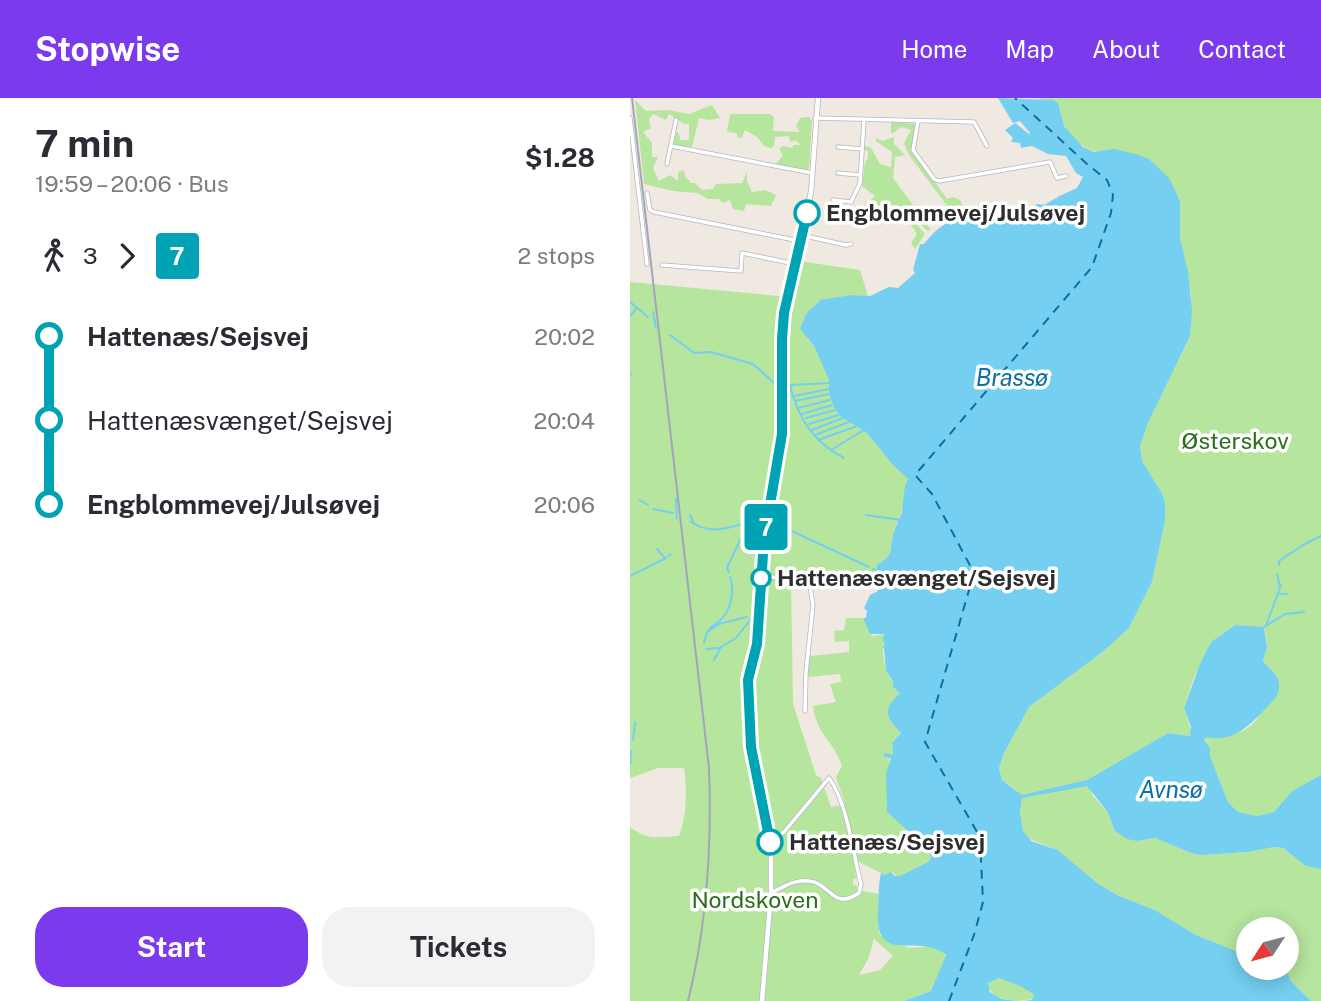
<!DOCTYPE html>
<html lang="en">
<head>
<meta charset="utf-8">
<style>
  :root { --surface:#fff; --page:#f2f2f3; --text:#2b2b33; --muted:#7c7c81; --accent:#7c3aed }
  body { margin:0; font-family:"Public Sans",sans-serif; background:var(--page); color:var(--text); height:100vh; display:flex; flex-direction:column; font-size:26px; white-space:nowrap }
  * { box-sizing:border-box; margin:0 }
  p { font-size:23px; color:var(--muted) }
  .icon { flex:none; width:38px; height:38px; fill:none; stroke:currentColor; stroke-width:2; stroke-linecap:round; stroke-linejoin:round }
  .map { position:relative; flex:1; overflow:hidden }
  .panel { display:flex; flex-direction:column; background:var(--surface); width:630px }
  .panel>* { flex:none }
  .badge { padding:0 14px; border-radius:5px; font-size:24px; line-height:46px }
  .needle { width:46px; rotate:234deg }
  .tools { position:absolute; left:606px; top:819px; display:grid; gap:14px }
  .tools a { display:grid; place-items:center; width:63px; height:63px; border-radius:50%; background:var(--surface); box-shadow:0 4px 18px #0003; font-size:35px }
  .map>.badge { position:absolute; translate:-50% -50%; box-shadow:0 0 0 4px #fff }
  .legs { display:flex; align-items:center; gap:10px; height:77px; padding:0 35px; font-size:23px }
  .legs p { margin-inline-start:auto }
  .headline { display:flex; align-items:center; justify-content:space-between; height:119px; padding:0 35px }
  h1 { font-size:38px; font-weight:700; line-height:52px }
  .action { display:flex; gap:14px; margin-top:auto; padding:14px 35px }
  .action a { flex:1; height:80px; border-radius:28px; background:var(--accent); color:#fff; font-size:28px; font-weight:700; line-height:80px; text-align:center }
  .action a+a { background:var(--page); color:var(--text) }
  ul { padding:0 35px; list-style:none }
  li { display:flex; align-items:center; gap:24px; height:84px; font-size:26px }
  li i { display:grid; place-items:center; width:10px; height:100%; margin:0 9px; background:currentColor }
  li i::after { content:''; width:18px; height:18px; margin:-9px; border:5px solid; border-radius:50%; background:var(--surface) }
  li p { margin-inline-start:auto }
  li:first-child i { background:linear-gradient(#0000 50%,currentColor 0) }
  li:last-child i { background:linear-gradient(currentColor 50%,#0000 0) }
  header { display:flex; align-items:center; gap:42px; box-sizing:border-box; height:98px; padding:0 35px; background:var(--accent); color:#fff }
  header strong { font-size:33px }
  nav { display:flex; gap:38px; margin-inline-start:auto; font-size:24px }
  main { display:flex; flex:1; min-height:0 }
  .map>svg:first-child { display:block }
</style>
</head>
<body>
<header>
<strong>Stopwise</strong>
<nav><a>Home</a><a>Map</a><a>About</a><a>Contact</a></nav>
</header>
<main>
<section class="panel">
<div class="headline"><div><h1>7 min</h1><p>19:59 – 20:06 · Bus</p></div><b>$1.28</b></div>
<div class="legs"><svg class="icon" aria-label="walk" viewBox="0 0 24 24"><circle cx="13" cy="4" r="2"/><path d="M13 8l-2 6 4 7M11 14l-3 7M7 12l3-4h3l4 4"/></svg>3<svg class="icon" aria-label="forward" viewBox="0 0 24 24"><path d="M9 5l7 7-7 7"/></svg><b class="badge" style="background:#00a3b4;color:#fff">7</b><p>2 stops</p></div>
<ul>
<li><i style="color:#00a3b4"></i><b>Hattenæs/Sejsvej</b><p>20:02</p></li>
<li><i style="color:#00a3b4"></i><span>Hattenæsvænget/Sejsvej</span><p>20:04</p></li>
<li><i style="color:#00a3b4"></i><b>Engblommevej/Julsøvej</b><p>20:06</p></li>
</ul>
<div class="action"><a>Start</a><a>Tickets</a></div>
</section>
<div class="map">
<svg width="691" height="903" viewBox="0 0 691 903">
  <rect width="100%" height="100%" fill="#efe9e1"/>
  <!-- green -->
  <g fill="#b6e59e" fill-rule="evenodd">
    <path d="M406 0H691V677L662 693 644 714 627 718 608 714 598 704 580 658V650L574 642 576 639C587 638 600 638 610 634 636 625 637 592 641 570L638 569 633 563 637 548 635 531 605 527 581 544 563 582 554 610 562 636 559 638 538 635 457 682 463 698 477 713 485 733 507 743 525 740 561 755 571 757 618 754 644 749 653 750 676 768 691 771V903H681L660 882 654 870H656V831H618V858L566 837 525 812 489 798 467 785 428 752 397 740 393 733 390 714 392 700 387 692 372 682 369 670 374 655 399 609 475 552 499 530 522 484 535 423V404L532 395 512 363 510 348 518 325 560 238 561 197 550 140 549 123 467 54C448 49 430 30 430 10L419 3Z"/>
    <polygon points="5,2 16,13 38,12 59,16 82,7 90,20 79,22 69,20 62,49 43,47 46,34 49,35 50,42 59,42 59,26 54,26 39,16 36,22 23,16 19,21 21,30 13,34 22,45 22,59 28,59 23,70 29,83 40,77 48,83 48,74 54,72 55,78 61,85 65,85 72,92 83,91 86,86 112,85 117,74 117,83 122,94 135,92 146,97 141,108 116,106 114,113 103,111 100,102 93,105 89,101 78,101 67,95 43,93 14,86"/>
    <polygon points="100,16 140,16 144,19 143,33 170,34 166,28 170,20 179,19 182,23 179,70 176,72 145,67 153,58 149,50 154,48 162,50 164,47 170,47 166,42 160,44 159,38 145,39 144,48 141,50 134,48 127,39 115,32 112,39 108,40 106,35 97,34"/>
    <polygon points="261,24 288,26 282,51 317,101 323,99 330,102 336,116 325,118 279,57 274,45 281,32 272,29 261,36"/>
    <polygon points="264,39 264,46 275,57 265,59 263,80 301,132 297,133 283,117 281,120 295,136 285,151 281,145 287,136 276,119 262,106 258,120 256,121 246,103 241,113 235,104 240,103 245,98 232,88 235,64 238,61 238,53 235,52 235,48 241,50 250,66 261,69 262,54 246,43 246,40 253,43"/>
    <path d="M169 163 230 172 238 198 221 197 188 203 173 222 177 240 184 248 199 282V296L205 312 213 320 237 335 262 366 278 381 275 389V404L263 436 260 455 257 460 247 467V476L243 487 161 484 163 606 186 677 191 680 201 709 215 706 206 679 212 668C204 643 187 638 183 608L206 604 200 586 211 584 210 576 178 579 180 558 219 554V543L205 544 204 533 214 532 216 520H233L242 538 255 536C251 547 253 574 263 583V589L270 595C252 612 259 616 271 635L262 645 263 654 259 663 282 737 297 750 301 760 298 764 268 779 262 774 255 777 223 761 226 780 223 781V786L227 788V792L249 796 248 826 250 837C258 840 267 846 276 849 290 852 307 842 316 859L301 893 274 903H0V730C4 731 7 734 11 736 21 742 38 738 49 738 57 718 57 691 54 670H28L0 680V184L160 199ZM156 303V330L147 384 142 382 151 310ZM244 841 263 858 250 872 229 877 238 861Z"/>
    <polygon points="369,880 398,891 404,896 403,901 388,903 367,900 357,888 362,881"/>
  </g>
  <!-- water -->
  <path fill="#75cff0" d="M368 0 423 2 428 5 434 28 453 49 464 54 484 51 509 57 519 61 539 80 550 103V140L558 174 562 213 560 238 518 325 510 348 512 363 532 395 535 404V423L522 484 499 530 475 552 399 609 374 655 369 670 372 682 392 697 457 682 538 635 560 638 561 629 554 610 570 566 581 544 605 527 634 529 637 549 633 563C640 572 650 576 649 590 649 598 643 603 638 608 620 627 604 645 576 639L574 642 580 650V658L598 704 608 714 627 718 644 714 662 693 691 677V771L676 768 653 750 644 749 618 754 571 757 561 755 525 740 507 743 497 741 485 733 477 713 457 688 392 700 390 714 393 733 401 743 428 752 467 785 489 798 525 812 566 837 618 858V870H655L660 882 681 903H393L402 902 404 896 390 888 369 880 358 885 360 894 371 901 388 903H274L301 893 316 857C290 834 245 869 248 814 249 802 248 787 251 775L255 777 261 774 265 778H270L298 764 301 760 297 750 257 714 256 676 263 654 262 645 271 635C254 618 253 611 270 595L263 589V583L256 573 254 550 251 549 254 548 253 539 255 536H240L233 520H236L237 513 234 510 240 497 248 493V489H243L247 475V467L257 460 260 455 263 436 272 414 275 388 278 381 262 366 237 335 213 320 205 312 199 296V282L184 248 170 231 176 216 190 202 221 197 240 198 259 189 268 190 285 175 283 172 290 146H294C307 129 320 120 341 117 349 116 355 118 363 115L365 118 378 114 381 118 408 106 414 107 426 100 427 101V99L447 90 453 79 446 75 436 58 418 56 402 48 391 50 390 45 381 44 383 40 375 32 385 25 399 36 400 35 390 23 383 25Z"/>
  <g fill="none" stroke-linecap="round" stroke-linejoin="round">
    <!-- stream -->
    <g stroke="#75cff0" stroke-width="2">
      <polyline points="0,204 18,219"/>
      <polyline points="23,214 26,230"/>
      <polyline points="0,218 6,211"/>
      <polyline points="40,237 64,255 81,254 123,266 144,285 148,286"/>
      <polyline points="0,277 1,276"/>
      <path d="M200 285 160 287C167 319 185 345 214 360"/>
      <polyline points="164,298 199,291"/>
      <polyline points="165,303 199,296"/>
      <polyline points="168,310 200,302"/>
      <polyline points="172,316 202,307"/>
      <polyline points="176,320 205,312"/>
      <polyline points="179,326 209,317"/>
      <polyline points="182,332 213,320"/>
      <polyline points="185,337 219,324"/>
      <polyline points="188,342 227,328"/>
      <polyline points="201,352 234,332"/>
      <polyline points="46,401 47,421"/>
      <polyline points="9,402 18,407"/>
      <polyline points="23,411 43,415"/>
      <polyline points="60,417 64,426"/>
      <polyline points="236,417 270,422"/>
      <polyline points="140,423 147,426"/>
      <path d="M61 424C87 441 106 424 133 422"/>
      <polyline points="151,428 239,469"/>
      <polyline points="27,451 35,460"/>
      <polyline points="38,458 41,456"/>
      <polyline points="649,467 649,463 673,447 691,438"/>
      <polyline points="243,471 248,473"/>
      <polyline points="99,474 97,470 118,425"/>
      <polyline points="647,476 650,489"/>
      <polyline points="0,478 36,460"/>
      <polyline points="648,496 657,496"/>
      <polyline points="637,525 651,487"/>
      <polyline points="634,529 655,516 674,514"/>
      <polyline points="79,533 89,526 117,519"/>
      <path d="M74 545C78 525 84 531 94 518 102 508 104 490 100 479"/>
      <polyline points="76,551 89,550"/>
      <polyline points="84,562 91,549 106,540 121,521"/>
      <polyline points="3,642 5,624"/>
      <polyline points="0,663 1,653"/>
      <polyline points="0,665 1,664"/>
    </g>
    <!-- canal -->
    <polyline stroke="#75cff0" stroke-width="3.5" points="255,657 261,658"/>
    <!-- ferry -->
    <polyline stroke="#0d6fa3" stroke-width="2" stroke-dasharray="9 7" stroke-linecap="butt" points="319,903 344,837 353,804 350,739 295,644 344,475 302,396 285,377 462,169 481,115 483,97 477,82 457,66 385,0"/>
    <defs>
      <g id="minor">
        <polyline points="0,20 17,166"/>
        <polyline points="185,20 344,24 357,48"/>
        <polyline points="288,23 283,52 304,81 309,83 420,64 427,80 436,78"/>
        <polyline points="41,48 182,75"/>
        <polyline points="208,49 232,51"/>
        <polyline points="37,66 46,22"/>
        <polyline points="208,75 230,77"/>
        <polyline points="17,95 20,112 24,114 170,143"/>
        <polyline points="203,102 221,104 230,85 234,22"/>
        <polyline points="171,137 216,147 221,146"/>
        <polyline points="32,167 111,173 112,155 165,166"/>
        <polyline points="132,479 172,480 179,482 183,507 176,574 175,613"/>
        <path d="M140 744 154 734 199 680C217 703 223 756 231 786L229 795C202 813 201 785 179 783 165 781 153 789 141 795"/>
      </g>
      <polyline id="tertiary" points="132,903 141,795 141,757 121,649 118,589 127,546 134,442 152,336 152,241 154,215 181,94 188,0"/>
    </defs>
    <!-- minor casing -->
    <use href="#minor" stroke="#b4b7c1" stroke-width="5"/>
    <!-- tertiary casing -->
    <use href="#tertiary" stroke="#b4b7c1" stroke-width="6"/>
    <!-- minor -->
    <use href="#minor" stroke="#fff" stroke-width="3.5"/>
    <!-- tertiary -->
    <use href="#tertiary" stroke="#fff" stroke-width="4.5"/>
    <!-- rail -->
    <path stroke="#a3a6b8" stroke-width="2" d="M2 0 79 670C82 748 77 827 58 903"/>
  </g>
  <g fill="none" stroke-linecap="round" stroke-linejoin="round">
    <defs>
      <polyline id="line-1" points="140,744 121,649 118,582 127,546 134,442 152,336 152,241 154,215 177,115"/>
    </defs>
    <!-- line-1 casing -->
    <use href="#line-1" stroke="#fff" stroke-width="16"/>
    <!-- line-1 -->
    <use href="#line-1" stroke="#00a3b4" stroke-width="10"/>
  </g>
  <!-- markers -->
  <g fill="#fff" stroke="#00a3b4" stroke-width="3.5">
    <circle cx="177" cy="115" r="12"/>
    <circle cx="131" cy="480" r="9"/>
    <circle cx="140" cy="744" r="12"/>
  </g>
  <g text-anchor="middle" stroke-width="7" stroke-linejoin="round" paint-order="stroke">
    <!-- stop labels -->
    <g font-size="23" font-weight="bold" fill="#2e2e2e" stroke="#fff" text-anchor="start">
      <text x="196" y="123">Engblommevej/Julsøvej</text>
      <text x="147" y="488">Hattenæsvænget/Sejsvej</text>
      <text x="159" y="752">Hattenæs/Sejsvej</text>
    </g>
    <!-- park labels -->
    <g font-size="23" fill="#2c6e1b" stroke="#fff">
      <text x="605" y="351">Østerskov</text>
      <text x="125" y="810">Nordskoven</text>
    </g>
    <!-- water labels -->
    <g font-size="24" font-style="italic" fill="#0d6fa3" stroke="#fff">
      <text x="382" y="288">Brassø</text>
      <text x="541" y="700">Avnsø</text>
    </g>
  </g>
</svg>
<div class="tools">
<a><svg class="needle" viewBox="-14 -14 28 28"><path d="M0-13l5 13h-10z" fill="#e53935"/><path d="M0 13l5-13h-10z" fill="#7c7c81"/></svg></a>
</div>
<b class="badge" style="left:136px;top:429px;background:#00a3b4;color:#fff">7</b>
</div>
</main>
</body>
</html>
